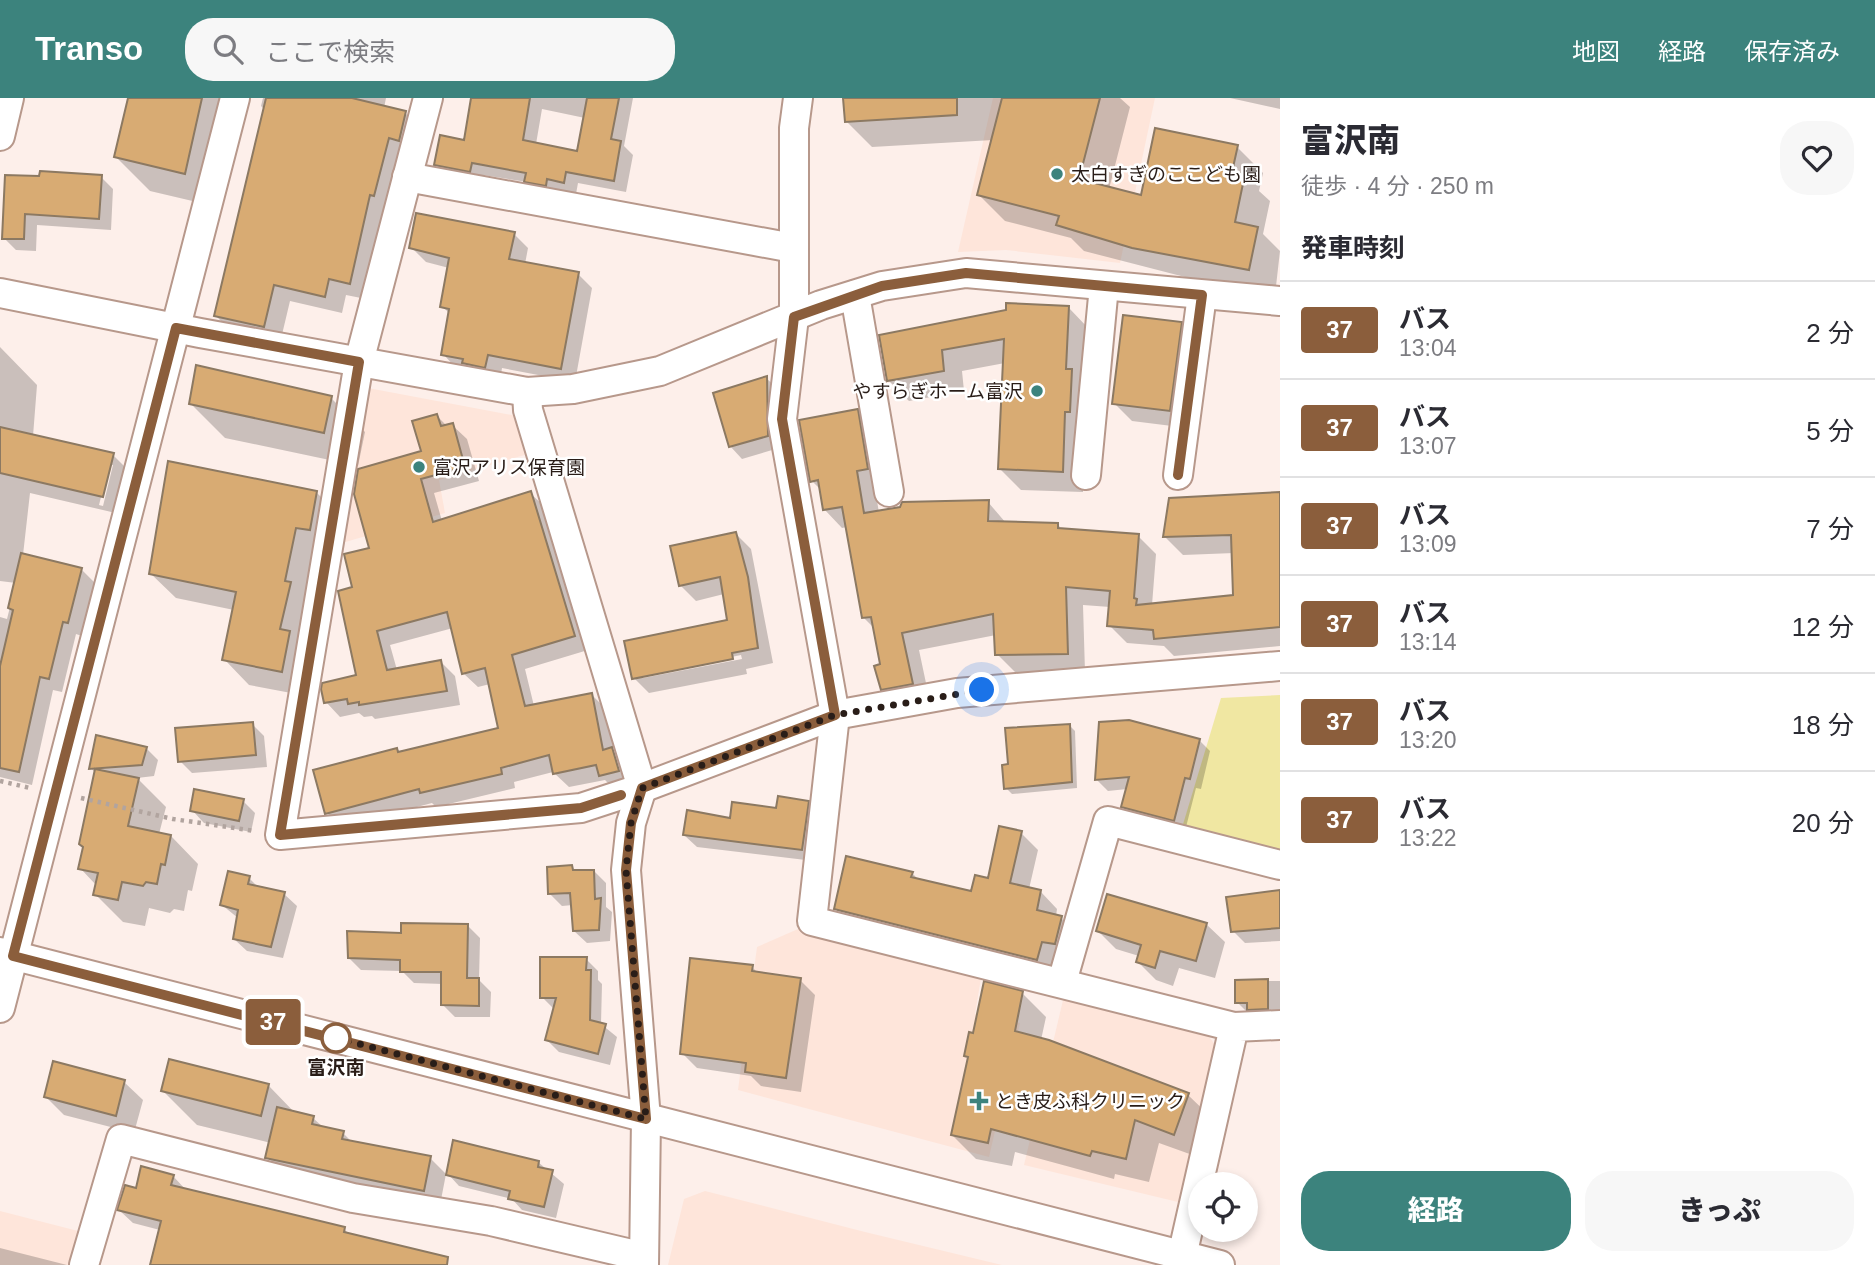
<!DOCTYPE html>
<html lang="ja">
<head>
<meta charset="utf-8">
<style>
  :root { --surface:#fff; --page:#f7f7f7; --text:#2b2b33; --muted:#7c7c81; --line:#e1e1e2; --accent:#3c837d }
  body { margin:0; font-family:Helvetica,"Noto Sans JP",sans-serif; background:var(--page); color:var(--text); height:100vh; display:flex; flex-direction:column; font-size:26px; white-space:nowrap }
  * { box-sizing:border-box; margin:0 }
  p { font-size:23px; color:var(--muted) }
  .icon { flex:none; width:38px; height:38px; fill:none; stroke:currentColor; stroke-width:2; stroke-linecap:round; stroke-linejoin:round }
  .map { position:relative; flex:1; overflow:hidden }
  .details { display:flex; flex-direction:column; background:var(--surface); width:595px }
  .details>* { flex:none }
  .badge { padding:0 14px; border-radius:5px; font-size:24px; line-height:46px }
  .buttons { position:absolute; left:1188px; top:1074px; display:grid; gap:14px }
  .buttons a { display:grid; place-items:center; width:70px; height:70px; border-radius:50%; background:var(--surface); box-shadow:0 4px 10px #0003; font-size:35px }
  .you { position:absolute; width:35px; height:35px; margin:-18px; border:5px solid #fff; border-radius:50%; background:#1a73e8; box-shadow:0 0 0 10px #1a73e833 }
  .map>.badge { position:absolute; translate:-50% -50%; box-shadow:0 0 0 4px #fff }
  h2 { padding:0 21px; font-size:26px; line-height:63px }
  .round { display:grid; place-items:center; flex:none; width:74px; height:74px; border-radius:28px; background:var(--page) }
  .summary { display:flex; align-items:center; justify-content:space-between; height:119px; padding:0 21px }
  h1 { font-size:33px; font-weight:800; line-height:52px }
  .action { display:flex; gap:14px; margin-top:auto; padding:14px 21px }
  .action a { flex:1; height:80px; border-radius:28px; background:var(--accent); color:#fff; font-size:28px; font-weight:800; line-height:80px; text-align:center }
  .action a+a { background:var(--page); color:var(--text) }
  ul { padding:0; list-style:none }
  li { display:flex; align-items:center; gap:21px; height:98px; padding:0 21px; border-top:2px solid var(--line) }
  li div { flex:1 }
  li b { display:block; font-size:26px }
  li em { font-style:normal }
  li .badge { min-width:77px; font-weight:700; text-align:center }
  header { display:flex; align-items:center; gap:42px; box-sizing:border-box; height:98px; padding:0 35px; background:var(--accent); color:#fff }
  header strong { font-size:33px }
  nav { display:flex; gap:38px; margin-inline-start:auto; font-size:24px }
  .search { width:490px; height:63px; background:var(--page); display:flex; align-items:center; gap:18px; box-sizing:border-box; padding:0 24px; border-radius:28px; color:var(--muted); font-size:26px }
  main { display:flex; flex:1; min-height:0 }
  .map>svg:first-child { display:block }
</style>
</head>
<body>
<header>
<strong>Transo</strong>
<div class="search"><svg class="icon" aria-label="search" viewBox="0 0 24 24"><circle cx="10" cy="10" r="6"/><path d="M15 15l6 6"/></svg>ここで検索</div>
<nav><a>地図</a><a>経路</a><a>保存済み</a></nav>
</header>
<main>
<div class="map">
<svg width="1280" height="1167" viewBox="0 0 1280 1167">
  <rect width="100%" height="100%" fill="#fdefea"/>
  <!-- built -->
  <g fill="#fee5da">
    <polygon points="993,0 1155,0 1120,165 1006,152 958,154"/>
    <polygon points="368,290 517,318 528,356 439,382 445,415 342,445"/>
    <polygon points="798,831 981,880 975,916 1020,925 989,1059 738,992 757,849"/>
    <polygon points="1064,898 1203,931 1216,948 1178,1104 1024,1067"/>
    <polygon points="705,1093 865,1134 1002,1167 668,1167 684,1101"/>
    <polygon points="0,1113 82,1134 74,1167 0,1167"/>
  </g>
  <!-- green -->
  <polygon fill="#f0e7a2" points="1280,597 1280,758 1181,733 1221,600"/>
  <!-- shadow -->
  <g fill="#0003" fill-rule="evenodd">
    <polygon points="141,0 225,0 218,109 150,93 116,59"/>
    <polygon points="263,0 386,0 384,10 405,15 422,31 366,201 346,197 342,215 290,203 280,245 232,234 216,218 265,12 261,8"/>
    <path d="M473 0H633L624 48 633 57 626 94 578 85 576 96 559 92 558 99 538 95 527 84 483 77 482 85 448 79 436 67 465 44ZM542 11 585 20 578 55 536 46Z"/>
    <polygon points="845,0 1120,0 1130,9 1109,91 1143,99 1237,49 1263,75 1259,93 1270,103 1263,136 1280,153 1275,197 1216,187 1084,153 1071,140 1005,123 979,97 993,42 872,49 846,23"/>
    <polygon points="1230,0 1280,0 1280,11"/>
    <polygon points="6,79 101,79 113,91 111,132 37,127 36,153 16,152 4,140"/>
    <polygon points="514,136 528,150 525,166 578,176 592,190 575,284 502,270 500,283 457,271 443,256 450,216 442,208 449,170 426,164 411,149"/>
    <polygon points="1069,210 1089,231 1083,394 1021,392 1000,371 1005,265 962,273 964,293 909,303 888,282 881,238"/>
    <polygon points="1181,226 1199,244 1188,330 1132,323 1114,305"/>
    <path d="M0 249 37 287 33 338 113 357 130 374 120 416 30 395 23 457 81 471 95 485 82 538 76 536 62 594 53 592 32 687 0 679V519L7 521 16 485 0 483ZM109 367H113L103 408 99 407Z"/>
    <polygon points="766,280 778,291 779,350 742,361 730,348"/>
    <polygon points="331,300 365,334 358,368 225,340 191,306"/>
    <polygon points="857,313 875,331 875,390 879,415 988,404 1006,425 1058,427 1063,432 1138,438 1156,456 1152,507 1235,499 1234,455 1183,457 1165,439 1280,396 1280,548 1174,558 1164,548 1127,545 1109,527 1110,509 1083,507 1085,574 1015,574 997,556 996,537 919,552 930,604 901,609 883,591 875,531 863,519 847,429 842,430 824,411 821,392 812,383"/>
    <polygon points="437,318 447,328 452,327 467,341 479,383 434,395 442,423 530,395 545,409 588,552 525,571 534,608 592,597 606,611 614,653 626,665 632,687 615,692 605,682 569,689 553,674 514,684 515,690 436,709 432,705 341,729 327,715 396,651 400,655 500,631 490,586 478,589 463,575 453,530 390,547 397,572 441,564 455,578 460,607 375,621 372,618 364,619 359,615 340,619 326,604 359,579 354,490 371,451 423,354"/>
    <polygon points="317,395 342,420 307,598 249,587 224,561 234,512 176,500 150,475"/>
    <path d="M736 436 751 451 773 565 746 571 747 576 649 595 634 580 729 524 724 496 696 503 680 487ZM741 557 742 561 643 580V577Z"/>
    <polygon points="252,626 264,638 267,669 192,675 180,663"/>
    <polygon points="1069,627 1075,633 1077,690 1012,696 1006,690 1010,668"/>
    <polygon points="1199,642 1210,653 1201,691 1196,690 1185,733 1134,720 1123,709 1127,691 1108,693 1097,682"/>
    <polygon points="146,650 158,662 154,678 137,680 166,709 159,736 171,738 198,766 192,793 188,792 184,813 174,811 170,815 149,810 145,828 123,824 95,796 97,788 80,770 96,676 91,670"/>
    <polygon points="243,703 255,715 251,734 204,725 192,712"/>
    <polygon points="808,704 820,717 814,763 697,749 684,737 731,722"/>
    <polygon points="1021,735 1038,752 1029,791 1041,794 1057,811 1056,818 1061,820 1078,837 1054,878 852,828 836,811 912,775 919,782 973,795 989,782"/>
    <polygon points="572,769 576,774 594,773 606,785 606,809 612,814 610,843 587,845 574,833 573,807 562,808 550,796"/>
    <polygon points="249,780 259,790 284,796 297,808 283,860 247,853 234,841 238,820 222,807"/>
    <polygon points="1280,793 1280,843 1245,845 1233,833"/>
    <polygon points="1206,826 1225,844 1215,880 1179,870 1173,888 1156,882 1138,864 1139,858 1116,851 1098,833"/>
    <polygon points="468,828 480,840 479,882 491,894 490,919 455,919 443,907 443,886 414,885 402,873 361,872 349,860"/>
    <polygon points="586,861 598,873 598,882 602,886 601,926 617,939 610,967 559,954 547,942 555,912 542,899"/>
    <polygon points="752,869 759,876 800,882 815,897 801,994 761,988 751,978 697,970 682,955"/>
    <polygon points="1236,883 1280,883 1280,916 1249,916 1237,904"/>
    <polygon points="1022,895 1046,919 1041,942 1188,997 1212,1020 1198,1059 1159,1045 1149,1084 1115,1076 1114,1081 1015,1054 1012,1068 976,1061 952,1037 969,961 966,958 974,937"/>
    <polygon points="124,984 143,1002 134,1035 64,1017 46,999"/>
    <polygon points="268,987 296,1016 313,1020 324,1030 343,1035 353,1045 430,1060 446,1076 440,1107 283,1075 267,1059 271,1045 197,1027 163,993"/>
    <polygon points="538,1064 564,1086 556,1120 522,1112 512,1101 459,1088 448,1076"/>
    <polygon points="173,1078 186,1092 344,1131 350,1137 435,1167 151,1167 160,1132 133,1125 119,1112 137,1092"/>
    <polygon points="0,1150 67,1167 0,1167"/>
  </g>
  <!-- building -->
  <g fill="#d8ab73" stroke="#8c7962" stroke-width="2">
    <polygon points="128,0 202,0 185,76 114,59"/>
    <polygon points="266,0 352,0 406,13 399,43 389,40 374,98 370,97 350,186 329,181 325,199 274,187 264,229 214,218"/>
    <polygon points="471,0 530,0 523,42 577,53 587,0 619,0 611,41 621,43 614,83 566,74 564,85 547,81 546,88 524,84 526,75 472,65 470,74 434,67 440,37 464,42"/>
    <polygon points="843,0 957,0 957,17 845,24"/>
    <polygon points="1002,0 1100,0 1079,81 1141,97 1155,30 1238,47 1232,74 1245,76 1235,124 1258,129 1249,172 1132,150 1056,127 1059,118 977,97"/>
    <polygon points="40,73 102,77 99,121 25,116 24,141 2,141 5,77 39,78"/>
    <polygon points="416,115 515,134 509,161 579,174 561,271 488,257 485,270 462,265 463,261 441,257 449,211 440,209 449,160 409,150"/>
    <polygon points="1006,205 1069,208 1066,271 1072,271 1070,314 1065,314 1063,374 998,371 1004,241 942,252 944,273 887,283 879,237 1006,212"/>
    <polygon points="1123,217 1182,224 1170,313 1112,306"/>
    <polygon points="196,267 332,298 324,335 189,306"/>
    <polygon points="767,278 768,338 729,349 713,295"/>
    <polygon points="858,311 868,371 857,373 864,415 900,409 902,404 989,402 988,423 1058,425 1058,430 1139,436 1134,500 1137,501 1136,507 1233,497 1231,437 1163,439 1169,400 1280,394 1280,529 1154,541 1153,532 1107,528 1110,493 1066,489 1068,556 995,557 993,516 902,535 913,586 881,592 874,568 880,566 871,519 862,520 842,409 823,412 818,382 810,384 799,322"/>
    <polygon points="437,316 441,328 453,325 465,369 421,381 433,424 531,393 575,538 512,557 525,608 592,595 603,652 612,649 619,673 599,678 596,667 553,676 549,657 501,670 502,676 420,695 419,691 325,716 313,672 397,650 398,654 498,630 485,570 462,576 447,514 377,533 387,572 441,562 447,593 359,607 359,604 348,606 347,601 324,605 321,591 322,585 356,577 338,493 352,489 344,456 369,450 354,396 358,371 421,353 412,323"/>
    <polygon points="0,329 114,355 103,399 0,375"/>
    <polygon points="168,363 317,393 310,432 296,430 285,483 291,484 280,531 290,533 282,574 222,562 236,494 149,476"/>
    <polygon points="736,434 748,479 758,550 732,555 733,561 632,581 624,543 727,522 720,479 679,488 670,448"/>
    <polygon points="21,455 82,470 68,525 63,524 49,581 40,579 19,674 0,670 0,568 13,512 8,510"/>
    <polygon points="1129,622 1200,641 1190,681 1185,680 1174,723 1121,709 1129,679 1095,682 1099,624"/>
    <polygon points="253,624 256,657 178,664 175,630"/>
    <polygon points="1070,626 1072,684 1004,691 1002,667 1008,666 1005,630"/>
    <polygon points="96,637 147,649 142,667 89,671"/>
    <polygon points="95,671 139,680 128,728 171,737 165,767 161,766 157,786 146,784 143,788 122,784 118,802 93,797 98,775 78,771 83,749 79,746"/>
    <polygon points="194,691 244,701 239,723 190,713"/>
    <polygon points="778,698 809,703 802,752 683,737 687,712 730,720 732,704 776,710"/>
    <polygon points="999,728 1022,733 1010,785 1041,792 1037,812 1062,818 1055,846 1042,844 1037,862 834,811 846,758 913,774 911,779 971,793 975,777 988,780"/>
    <polygon points="572,767 573,772 594,772 595,801 601,800 599,832 573,833 570,795 548,796 547,769"/>
    <polygon points="228,773 250,778 248,786 285,794 271,849 233,841 238,812 220,807"/>
    <polygon points="1280,792 1280,830 1231,834 1226,799"/>
    <polygon points="1107,796 1207,825 1196,863 1160,853 1155,870 1136,864 1141,847 1096,833"/>
    <polygon points="401,825 468,826 467,880 479,880 479,908 441,907 441,874 400,874 400,862 348,860 347,833 401,835"/>
    <polygon points="540,859 587,859 586,872 591,872 590,922 606,926 598,956 545,942 556,900 540,900"/>
    <polygon points="690,860 753,867 752,873 801,880 786,980 745,974 746,965 680,956"/>
    <polygon points="1268,881 1268,911 1247,912 1247,905 1235,905 1235,882"/>
    <polygon points="984,883 1023,893 1015,933 1049,942 1189,995 1174,1037 1135,1022 1126,1061 1092,1053 1090,1058 991,1031 988,1045 951,1037 968,959 964,958 969,934 973,935"/>
    <polygon points="169,961 269,986 261,1018 161,993"/>
    <polygon points="53,963 125,982 116,1018 44,999"/>
    <polygon points="277,1009 314,1018 312,1026 344,1033 342,1041 431,1058 424,1093 265,1060"/>
    <polygon points="453,1042 539,1063 538,1069 553,1072 544,1109 508,1101 510,1093 446,1077"/>
    <polygon points="141,1068 174,1077 171,1087 345,1129 344,1134 448,1159 447,1167 150,1167 161,1123 117,1112 125,1087 136,1090"/>
  </g>
  <g fill="none" stroke-linecap="round" stroke-linejoin="round">
    <defs>
      <g id="minor">
        <polyline points="428,0 359,264 280,737 581,710 642,690 835,617 957,595 1280,568"/>
        <polyline points="798,0 794,30 794,219 782,321 835,617 812,823 1234,929"/>
        <polyline points="0,38 9,0"/>
        <polyline points="407,79 793,150"/>
        <polyline points="0,195 200,235 527,294 573,291 660,273 821,207 882,188 966,175 1280,203"/>
        <polyline points="855,197 889,394"/>
        <polyline points="527,294 528,312 642,690 631,725 626,772 646,1021 644,1167"/>
        <polyline points="1086,377 1104,188"/>
        <polyline points="1178,377 1202,197"/>
        <polyline points="0,854 1220,1167"/>
        <polyline points="1062,884 1108,723 1280,767"/>
        <polyline points="0,910 235,0"/>
        <polyline points="84,1167 121,1041 353,1100 491,1123 644,1159"/>
        <polyline points="1180,1167 1234,929 1280,927"/>
      </g>
    </defs>
    <!-- minor casing -->
    <use href="#minor" stroke="#b7988b" stroke-width="32"/>
    <!-- path -->
    <g stroke="#b1a49f" stroke-width="4.5" stroke-dasharray="3.5 5" stroke-linecap="butt">
      <polyline points="0,683 30,690"/>
      <polyline points="81,700 173,721 255,733"/>
    </g>
    <!-- minor -->
    <use href="#minor" stroke="#fff" stroke-width="28"/>
  </g>
  <g fill="none" stroke-linecap="round" stroke-linejoin="round">
    <defs>
      <polyline id="line" points="621,697 581,710 280,737 359,264 176,230 13,858 646,1021 626,772 631,725 642,690 835,617 782,321 794,219 882,188 966,175 1202,197 1178,377"/>
    </defs>
    <!-- line casing -->
    <use href="#line" stroke="#fff" stroke-width="16"/>
    <!-- line -->
    <use href="#line" stroke="#8b5e3c" stroke-width="10"/>
    <!-- walk -->
    <polyline stroke="#291d18" stroke-width="7" stroke-dasharray="0 12.6" points="336,940 646,1021 626,772 631,725 642,690 835,617 982,592"/>
  </g>
  <!-- markers -->
  <g fill="#3c837d" stroke="#fff" stroke-width="2.5">
    <circle cx="1057" cy="76" r="7"/>
    <circle cx="1037" cy="293" r="7"/>
    <circle cx="419" cy="369" r="7"/>
    <path d="M975.5 992.5h7v7h7v7h-7v7h-7v-7h-7v-7h7z"/>
  </g>
  <circle fill="#fff" stroke="#8b5e3c" stroke-width="3.5" cx="336" cy="940" r="14"/>
  <g text-anchor="middle" stroke-width="5" stroke-linejoin="round" paint-order="stroke">
    <!-- poi labels -->
    <g font-size="19" fill="#291d18" stroke="#fff" text-anchor="start">
      <text x="1071" y="83">太白すぎのここども園</text>
      <text x="1023" y="300" text-anchor="end">やすらぎホーム富沢</text>
      <text x="433" y="376">富沢アリス保育園</text>
      <text x="995" y="1010">とき皮ふ科クリニック</text>
    </g>
    <!-- stop labels -->
    <g font-size="19" font-weight="bold" fill="#291d18" stroke="#fff">
      <text x="336" y="976">富沢南</text>
    </g>
  </g>
</svg>
<div class="buttons">
<a><svg class="icon" aria-label="locate" viewBox="0 0 24 24"><circle cx="12" cy="12" r="6"/><path d="M12 2v4M12 18v4M2 12h4M18 12h4"/></svg></a>
</div>
<div class="you" style="left:982px;top:592px"></div>
<b class="badge" style="left:273px;top:924px;background:#8b5e3c;color:#fff">37</b>
</div>
<section class="details">
<div class="summary"><div><h1>富沢南</h1><p>徒歩 · 4 分 · 250 m</p></div><a class="round"><svg class="icon" aria-label="heart" viewBox="0 0 24 24"><path d="M12 20l-8-8c-3-5 5-10 8-4 3-6 11-1 8 4z"/></svg></a></div>
<h2>発車時刻</h2>
<ul>
<li><span class="badge" style="background:#8b5e3c;color:#fff">37</span><div><b>バス</b><p>13:04</p></div><em>2 分</em></li>
<li><span class="badge" style="background:#8b5e3c;color:#fff">37</span><div><b>バス</b><p>13:07</p></div><em>5 分</em></li>
<li><span class="badge" style="background:#8b5e3c;color:#fff">37</span><div><b>バス</b><p>13:09</p></div><em>7 分</em></li>
<li><span class="badge" style="background:#8b5e3c;color:#fff">37</span><div><b>バス</b><p>13:14</p></div><em>12 分</em></li>
<li><span class="badge" style="background:#8b5e3c;color:#fff">37</span><div><b>バス</b><p>13:20</p></div><em>18 分</em></li>
<li><span class="badge" style="background:#8b5e3c;color:#fff">37</span><div><b>バス</b><p>13:22</p></div><em>20 分</em></li>
</ul>
<div class="action"><a>経路</a><a>きっぷ</a></div>
</section>
</main>
</body>
</html>
